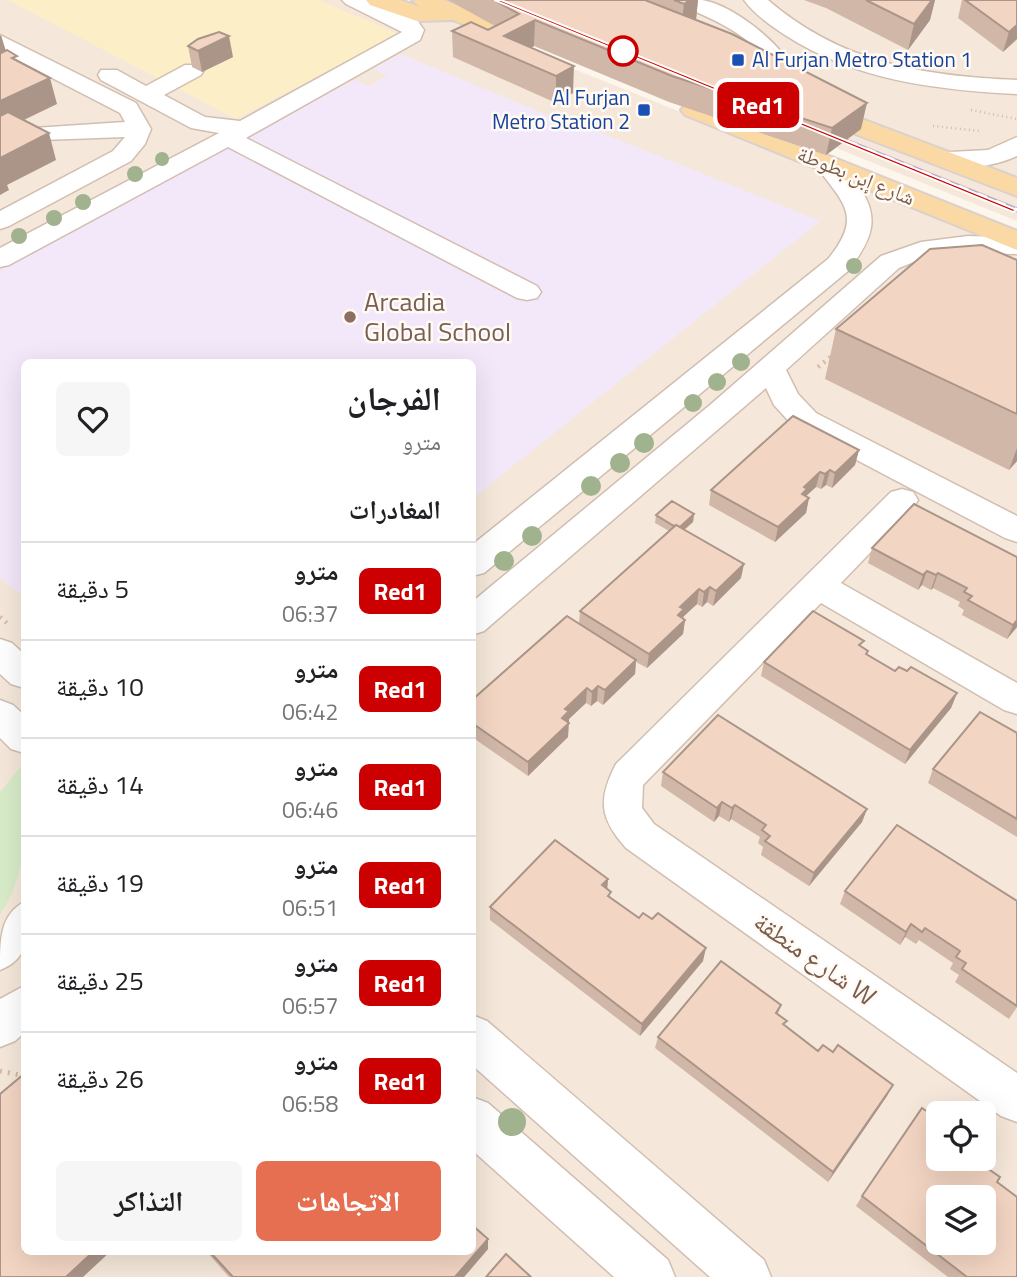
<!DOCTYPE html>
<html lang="ar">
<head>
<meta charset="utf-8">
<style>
  :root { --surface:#fff; --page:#f6f6f6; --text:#202124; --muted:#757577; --line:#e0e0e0; --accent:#e76f51 }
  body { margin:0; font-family:"Titillium Web","Noto Naskh Arabic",sans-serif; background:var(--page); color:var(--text); direction:rtl; height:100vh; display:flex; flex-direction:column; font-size:26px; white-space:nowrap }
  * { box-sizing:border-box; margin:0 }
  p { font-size:23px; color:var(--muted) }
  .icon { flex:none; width:38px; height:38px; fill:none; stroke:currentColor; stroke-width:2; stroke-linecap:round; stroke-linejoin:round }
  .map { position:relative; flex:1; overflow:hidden; direction:ltr }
  .sheet { position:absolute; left:21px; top:359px; width:455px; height:896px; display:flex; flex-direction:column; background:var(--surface); border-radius:10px; box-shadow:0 7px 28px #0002; direction:rtl }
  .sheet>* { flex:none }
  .badge { padding:0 14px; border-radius:10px; font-size:24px; line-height:46px }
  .controls { position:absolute; left:926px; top:1101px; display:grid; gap:14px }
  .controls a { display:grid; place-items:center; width:70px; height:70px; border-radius:10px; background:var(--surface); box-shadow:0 7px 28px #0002; font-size:35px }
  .map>.badge { position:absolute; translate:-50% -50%; box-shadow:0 0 0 4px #fff }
  h2 { padding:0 35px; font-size:26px; line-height:63px }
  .round { display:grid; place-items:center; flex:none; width:74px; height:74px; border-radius:10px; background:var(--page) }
  .summary { display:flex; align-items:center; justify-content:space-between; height:119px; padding:0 35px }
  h1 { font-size:33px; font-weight:700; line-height:52px }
  .primary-button { display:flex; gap:14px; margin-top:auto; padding:14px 35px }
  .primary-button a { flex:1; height:80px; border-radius:10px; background:var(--accent); color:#fff; font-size:28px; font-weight:700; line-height:80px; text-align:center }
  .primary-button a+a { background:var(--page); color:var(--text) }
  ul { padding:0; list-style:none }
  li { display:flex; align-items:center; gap:21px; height:98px; padding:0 35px; border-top:2px solid var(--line) }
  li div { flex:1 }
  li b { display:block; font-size:26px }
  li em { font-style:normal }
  li .badge { min-width:77px; font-weight:700; text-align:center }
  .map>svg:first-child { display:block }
</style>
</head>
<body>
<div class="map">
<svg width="1017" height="1277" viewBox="0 0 1017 1277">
  <rect width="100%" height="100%" fill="#fdf6ec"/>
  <!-- residential -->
  <g fill="#f5e8da" fill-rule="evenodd">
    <path d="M0 0H402L1017 247V1277H0ZM24 362H472V1251H24ZM938 1113H984V1158H938ZM938 1197H984V1242H938Z"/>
    <polygon points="470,0 1017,0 1017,221"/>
  </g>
  <!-- education -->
  <polygon fill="#f3e8fa" points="401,54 578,128 582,125 820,221 473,498 472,362 24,362 24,597 0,578 0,271 354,80 370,86 388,75 373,69"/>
  <!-- green -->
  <path fill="#d8ecc9" d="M24 763C29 814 29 871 0 915V792Z"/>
  <!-- sand -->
  <polygon fill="#fcefc7" points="8,0 319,0 398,34 236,119"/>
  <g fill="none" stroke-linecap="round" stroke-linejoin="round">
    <defs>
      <g id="minor">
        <polygon points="342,0 371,0 417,20 424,30 420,40 246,138 537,286 541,292 537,298 527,300 517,298 228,147 9,265 0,267 0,248 219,133 191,128 101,80 98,75 101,70 117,70 146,86 185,65 201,65 204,70 201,75 164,95 205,117 240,121 402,32 346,4"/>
        <path d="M674 0C683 0 694 0 702 0 733 5 779 42 793 69 785 81 772 88 757 84L754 79 757 74 770 68C754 35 710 18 678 4Z"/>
        <path d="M744 0H768C841 63 923 76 1017 80V94C936 90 854 80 785 35 771 26 754 14 744 0Z"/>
        <polygon points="0,35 136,103 151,129 145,144 131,161 9,226 0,229 0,211 113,151 125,137 42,140 34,138 30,133 34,128 125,122 120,113 0,51"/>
        <path d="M1017 137V156C991 168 960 170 932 163L929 158 932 153 988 150Z"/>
        <path d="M827 157C838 159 845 168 852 177 882 214 875 236 848 271L484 573 472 576V545L828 259C865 214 841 202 815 164L818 159Z"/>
        <polygon points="968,236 1017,238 1017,254 952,253 928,256 899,268 786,370 798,394 816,413 1017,516 1017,542 1005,538 794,427 774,405 766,388 484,631 472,635 472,602 710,405 881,256 921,242"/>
        <path d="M902 489 913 492 918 500 913 508 841 583 1017 683V714L1004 710 821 603 643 785 642 808 654 824 1017 1073V1122L1001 1116 626 848C599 818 598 799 616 764L891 492Z"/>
        <polygon points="0,639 12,643 24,654 24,688 11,684 0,674"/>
        <polygon points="0,700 13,705 24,715 24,753 11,749 0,738"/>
        <path d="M24 902C27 932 32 958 0 970 0 940 0 915 24 902Z"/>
        <polygon points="24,986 24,1033 15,1041 0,1047 0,999"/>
        <polygon points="472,1015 487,1021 764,1260 771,1277 710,1277 472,1065"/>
        <polygon points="472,1097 488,1103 668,1260 675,1277 614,1277 472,1150"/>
      </g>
      <g id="major">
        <polygon points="366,0 400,0 420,7 412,0 444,0 511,28 515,33 511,38 503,40 453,20 417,21 370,5"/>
        <polygon points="694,102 1017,231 1017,250 685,115 681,110 685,105"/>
        <polygon points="841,111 1017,178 1017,196 832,125 828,119 832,113"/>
      </g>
    </defs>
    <!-- minor casing -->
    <use href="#minor" stroke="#d1beb0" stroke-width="3"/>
    <!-- major casing -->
    <use href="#major" stroke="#dad1cd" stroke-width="4"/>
    <!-- path-far2 -->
    <g stroke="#d9b8a5" stroke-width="2.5" stroke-dasharray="1 3.5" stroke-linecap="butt">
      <polyline points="971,110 1017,119"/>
      <polyline points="933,126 980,131"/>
    </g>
    <!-- path-far1 -->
    <g stroke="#d9b8a5" stroke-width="4.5" stroke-dasharray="2 5" stroke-linecap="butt">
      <polyline points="818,367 833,355"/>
      <polyline points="0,617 8,624"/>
    </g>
    <!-- path -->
    <polyline stroke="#d9b8a5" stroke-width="5" stroke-dasharray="2 6" stroke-linecap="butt" points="0,1071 24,1076"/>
    <!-- minor -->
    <use href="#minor" fill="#fff" fill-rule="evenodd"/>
    <!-- major -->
    <use href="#major" fill="#fbd9a5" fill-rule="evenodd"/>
    <defs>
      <polyline id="rail" points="829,134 1017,210"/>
    </defs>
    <!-- rail casing -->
    <use href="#rail" stroke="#b9a8c9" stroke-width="5"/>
    <!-- rail -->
    <use href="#rail" stroke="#fffaf3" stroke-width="3.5" stroke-dasharray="10" stroke-linecap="butt"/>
  </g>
  <!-- trees -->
  <g fill="#a0b28e">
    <circle cx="162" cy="159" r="7"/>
    <circle cx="135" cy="174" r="8"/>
    <circle cx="83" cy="202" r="8"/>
    <circle cx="54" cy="218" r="8"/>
    <circle cx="19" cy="236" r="8"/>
    <circle cx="854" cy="266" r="8"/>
    <circle cx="741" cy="362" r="9"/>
    <circle cx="717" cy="382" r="9"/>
    <circle cx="693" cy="403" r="9"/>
    <circle cx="644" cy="443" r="10"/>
    <circle cx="620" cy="463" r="10"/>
    <circle cx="591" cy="486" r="10"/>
    <circle cx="532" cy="536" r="10"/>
    <circle cx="504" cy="561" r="10"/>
    <circle cx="512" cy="1122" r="14"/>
  </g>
  <!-- wall -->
  <g fill="#d1b7a8">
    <polygon points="448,0 698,0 696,20 861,129 826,155 669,102 534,46 531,48 573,93 556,103 453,57 452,31 488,30 495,26"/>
    <polygon points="804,0 935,0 930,20 908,50 826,8"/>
    <polygon points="962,0 1017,0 1017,39 1003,52 958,18"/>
    <polygon points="188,46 233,57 202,72 192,67"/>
    <polygon points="1017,260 1017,461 1009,470 825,379 836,329"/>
    <polygon points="859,450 855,465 832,488 826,485 821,489 816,487 806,496 809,498 806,513 775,542 709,505 711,490"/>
    <polygon points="694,514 693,522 684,530 741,578 713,606 707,602 702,607 697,604 683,617 685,620 683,634 647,668 636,662 635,674 603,705 597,701 591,706 586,703 569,719 568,737 528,776 472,737 472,700 579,623 580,611 669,531 655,523 656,515"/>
    <polygon points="872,548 1017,557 1017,627 1007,639 962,615 964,610 958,606 960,602 933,588 931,590 922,585 918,590 868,563"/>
    <polygon points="862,647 867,654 895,671 907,671 957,693 951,708 905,764 761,676 764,662"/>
    <polygon points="1017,733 1017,837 928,783 933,769"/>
    <polygon points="663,772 867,809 862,822 809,886 761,855 763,847 758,843 760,837 731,819 729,822 719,816 714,822 661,786"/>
    <polygon points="608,879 607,889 611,898 703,961 640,1036 490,920 490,907"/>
    <polygon points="845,891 1017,901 1017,1007 1009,1019 955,982 959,975 950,969 953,963 919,940 916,944 905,937 900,945 840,904"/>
    <polygon points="781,1005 778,1014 785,1026 818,1051 887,1096 828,1182 655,1048 658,1037"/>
    <polygon points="987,1168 997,1182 1017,1277 948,1277 856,1206 862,1196"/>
    <polygon points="488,1249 464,1277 229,1277 206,1251 472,1251"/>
  </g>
  <!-- shaded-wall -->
  <g fill="#aa9588">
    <polygon points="690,0 698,0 696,20 681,29 684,4"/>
    <polygon points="932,0 935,0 930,20 908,50 914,24"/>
    <polygon points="535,20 534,46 513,58 504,36"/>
    <polygon points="1017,25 1017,39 1003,52 1009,32"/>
    <polygon points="1,35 9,61 0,66 0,36"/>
    <polygon points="229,36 233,57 202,72 198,51"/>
    <polygon points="574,66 573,93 556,103 556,76"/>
    <polygon points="50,78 57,104 3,130 0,120 0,101"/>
    <polygon points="867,103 861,129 826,155 832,128"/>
    <polygon points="49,133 56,160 7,185 9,190 0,195 0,158"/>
    <polygon points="1017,448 1017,461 1009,470"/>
    <polygon points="859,450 855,465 832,488 835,473"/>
    <polygon points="830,470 826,485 821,489 825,474"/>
    <polygon points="820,472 816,487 805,497 809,498 806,513 775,542 778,527 804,487"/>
    <polygon points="694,514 693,522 677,536 679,528"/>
    <polygon points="744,564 741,578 713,606 716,591"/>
    <polygon points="927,571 922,585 918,590 923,575"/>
    <polygon points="938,573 933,588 931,590 936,575"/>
    <polygon points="710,587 707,602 702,607 704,592"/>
    <polygon points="699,589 697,604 683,617 682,623 685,620 683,634 647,668 649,654 680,607"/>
    <polygon points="1017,620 1017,627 1007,639 1013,625"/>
    <polygon points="636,660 635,674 603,705 605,690"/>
    <polygon points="598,686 597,701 591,706 592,692"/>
    <polygon points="587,688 586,703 569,719 568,737 528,776 528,762 562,718 565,709"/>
    <polygon points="957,693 951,708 905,764 910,750"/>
    <polygon points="722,802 719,816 714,822 717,808"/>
    <polygon points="735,805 731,819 729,822 732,808"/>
    <polygon points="867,809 862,822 809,886 814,873"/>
    <polygon points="608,879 607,892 602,885"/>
    <polygon points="911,924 905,937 900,945 906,932"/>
    <polygon points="706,948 703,961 640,1036 642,1024"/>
    <polygon points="893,1085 887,1096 828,1182 833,1172"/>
    <polygon points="488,1239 488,1249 464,1277 455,1277"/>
    <polygon points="94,1251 111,1251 83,1277 66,1277"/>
  </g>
  <!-- building -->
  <g fill="#f3d5c3" stroke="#aa9588" stroke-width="2" fill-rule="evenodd">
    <polygon points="494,0 645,0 732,34 867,103 832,128 672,76 535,20 504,36 574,66 556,76 452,31 471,22 488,30 519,14"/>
    <polygon points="674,0 690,0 684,4"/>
    <polygon points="866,0 932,0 914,24"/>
    <polygon points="965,0 1017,0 1017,25 1009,32"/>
    <polygon points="219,32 229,36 198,51 188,46 198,39"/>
    <polygon points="7,50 17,56 12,58 50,78 0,101 0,52 1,53"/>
    <polygon points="8,112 49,133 0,158 0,116"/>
    <polygon points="982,245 1017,260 1017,414 836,329 930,249"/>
    <polygon points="793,416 859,450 835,473 830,470 825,474 820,472 804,487 807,489 802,494 809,498 778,527 711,490"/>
    <polygon points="672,501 694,514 680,527 676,525 674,526 656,515"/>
    <polygon points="914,504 1017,557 1017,620 1013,625 968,600 972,596 964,592 967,588 938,573 936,575 927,571 923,575 872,548"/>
    <polygon points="676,525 744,564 716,591 710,587 704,592 699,589 680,607 684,609 678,615 685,620 649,654 580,611"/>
    <polygon points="813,611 864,641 859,645 868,651 866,654 895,671 899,667 907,671 911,667 957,693 910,750 764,662"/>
    <polygon points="567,616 636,660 605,690 598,686 592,692 587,688 565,709 569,711 562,718 569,723 528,762 472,723 472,700"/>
    <polygon points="980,712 1017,733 1017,819 933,769"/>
    <polygon points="718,715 867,809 814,873 765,841 770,836 762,830 766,825 735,805 732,808 722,802 717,808 663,772"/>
    <polygon points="897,825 1017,901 1017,1006 962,969 966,963 956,957 960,951 925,928 922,932 911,924 906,932 845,891"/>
    <polygon points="555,840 608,879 602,885 611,892 608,896 639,918 643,913 652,919 658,913 706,948 642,1024 490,907"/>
    <polygon points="721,961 781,1005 776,1013 787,1021 783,1024 818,1051 823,1045 833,1052 838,1045 893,1085 833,1172 658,1037"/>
    <polygon points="24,1074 24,1251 94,1251 66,1277 0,1277 0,1094"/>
    <path d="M922 1108 938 1119V1158H984V1152L992 1159 987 1168 1000 1177 997 1182 1017 1197V1277H967L862 1196ZM938 1197H984V1242H938Z"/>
    <polygon points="472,1225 488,1239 455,1277 233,1277 209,1251 472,1251"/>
    <polygon points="506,1254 531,1277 486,1277"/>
  </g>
  <!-- line -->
  <polygon fill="#c00" stroke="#fff" stroke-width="2" points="494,0 501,0 1017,210 1013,212"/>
  <!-- markers -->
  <circle fill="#fff" stroke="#c00" stroke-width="3.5" cx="623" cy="51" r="14"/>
  <g fill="#1a4fb4" stroke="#fffaf3" stroke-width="2.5">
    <rect x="731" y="53" width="14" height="14" rx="3.5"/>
    <rect x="637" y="103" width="14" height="14" rx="3.5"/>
  </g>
  <circle fill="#8d6e63" stroke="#fffaf3" stroke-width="2.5" cx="350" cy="317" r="7"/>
  <g text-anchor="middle" stroke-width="5" stroke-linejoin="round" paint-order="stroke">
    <!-- far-transit labels -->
    <g font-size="21" fill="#164399" stroke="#fffaf3" text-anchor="start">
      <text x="752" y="67">Al Furjan Metro Station 1</text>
      <text x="630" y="105" text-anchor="end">Al Furjan<tspan x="630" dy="24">Metro Station 2</tspan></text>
    </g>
    <!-- far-street labels -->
    <g font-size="21" fill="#7a5c4d" stroke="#fffaf3">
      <text transform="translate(856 176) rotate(22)" y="7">شارع إبن بطوطة</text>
    </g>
    <!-- education labels -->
    <g font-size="26" fill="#785e54" stroke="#fffaf3" text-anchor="start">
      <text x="364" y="311">Arcadia<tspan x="364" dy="30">Global School</tspan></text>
    </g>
    <!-- street labels -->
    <g font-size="26" fill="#7a5c4d" stroke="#fffaf3">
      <text transform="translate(815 959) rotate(35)" y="9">شارع منطقة W</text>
    </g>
  </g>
</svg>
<div class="controls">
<a><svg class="icon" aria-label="locate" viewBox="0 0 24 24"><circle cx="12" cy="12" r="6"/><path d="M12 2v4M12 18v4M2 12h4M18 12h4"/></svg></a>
<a><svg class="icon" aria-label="layers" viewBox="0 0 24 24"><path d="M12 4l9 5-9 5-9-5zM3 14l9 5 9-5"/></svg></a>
</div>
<b class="badge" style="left:758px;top:105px;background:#c00;color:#fff">Red1</b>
<section class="sheet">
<div class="summary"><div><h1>الفرجان</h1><p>مترو</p></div><a class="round"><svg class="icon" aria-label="heart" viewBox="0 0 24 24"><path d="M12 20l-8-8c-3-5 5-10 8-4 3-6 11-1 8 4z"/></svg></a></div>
<h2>المغادرات</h2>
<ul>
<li><span class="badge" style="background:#c00;color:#fff">Red1</span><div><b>مترو</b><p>06:37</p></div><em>5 دقيقة</em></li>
<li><span class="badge" style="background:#c00;color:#fff">Red1</span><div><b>مترو</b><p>06:42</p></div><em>10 دقيقة</em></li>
<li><span class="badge" style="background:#c00;color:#fff">Red1</span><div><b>مترو</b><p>06:46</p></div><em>14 دقيقة</em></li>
<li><span class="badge" style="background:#c00;color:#fff">Red1</span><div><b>مترو</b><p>06:51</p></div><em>19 دقيقة</em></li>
<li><span class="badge" style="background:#c00;color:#fff">Red1</span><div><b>مترو</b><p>06:57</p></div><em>25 دقيقة</em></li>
<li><span class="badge" style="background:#c00;color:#fff">Red1</span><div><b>مترو</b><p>06:58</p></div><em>26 دقيقة</em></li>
</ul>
<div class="primary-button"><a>الاتجاهات</a><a>التذاكر</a></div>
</section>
</div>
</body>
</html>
